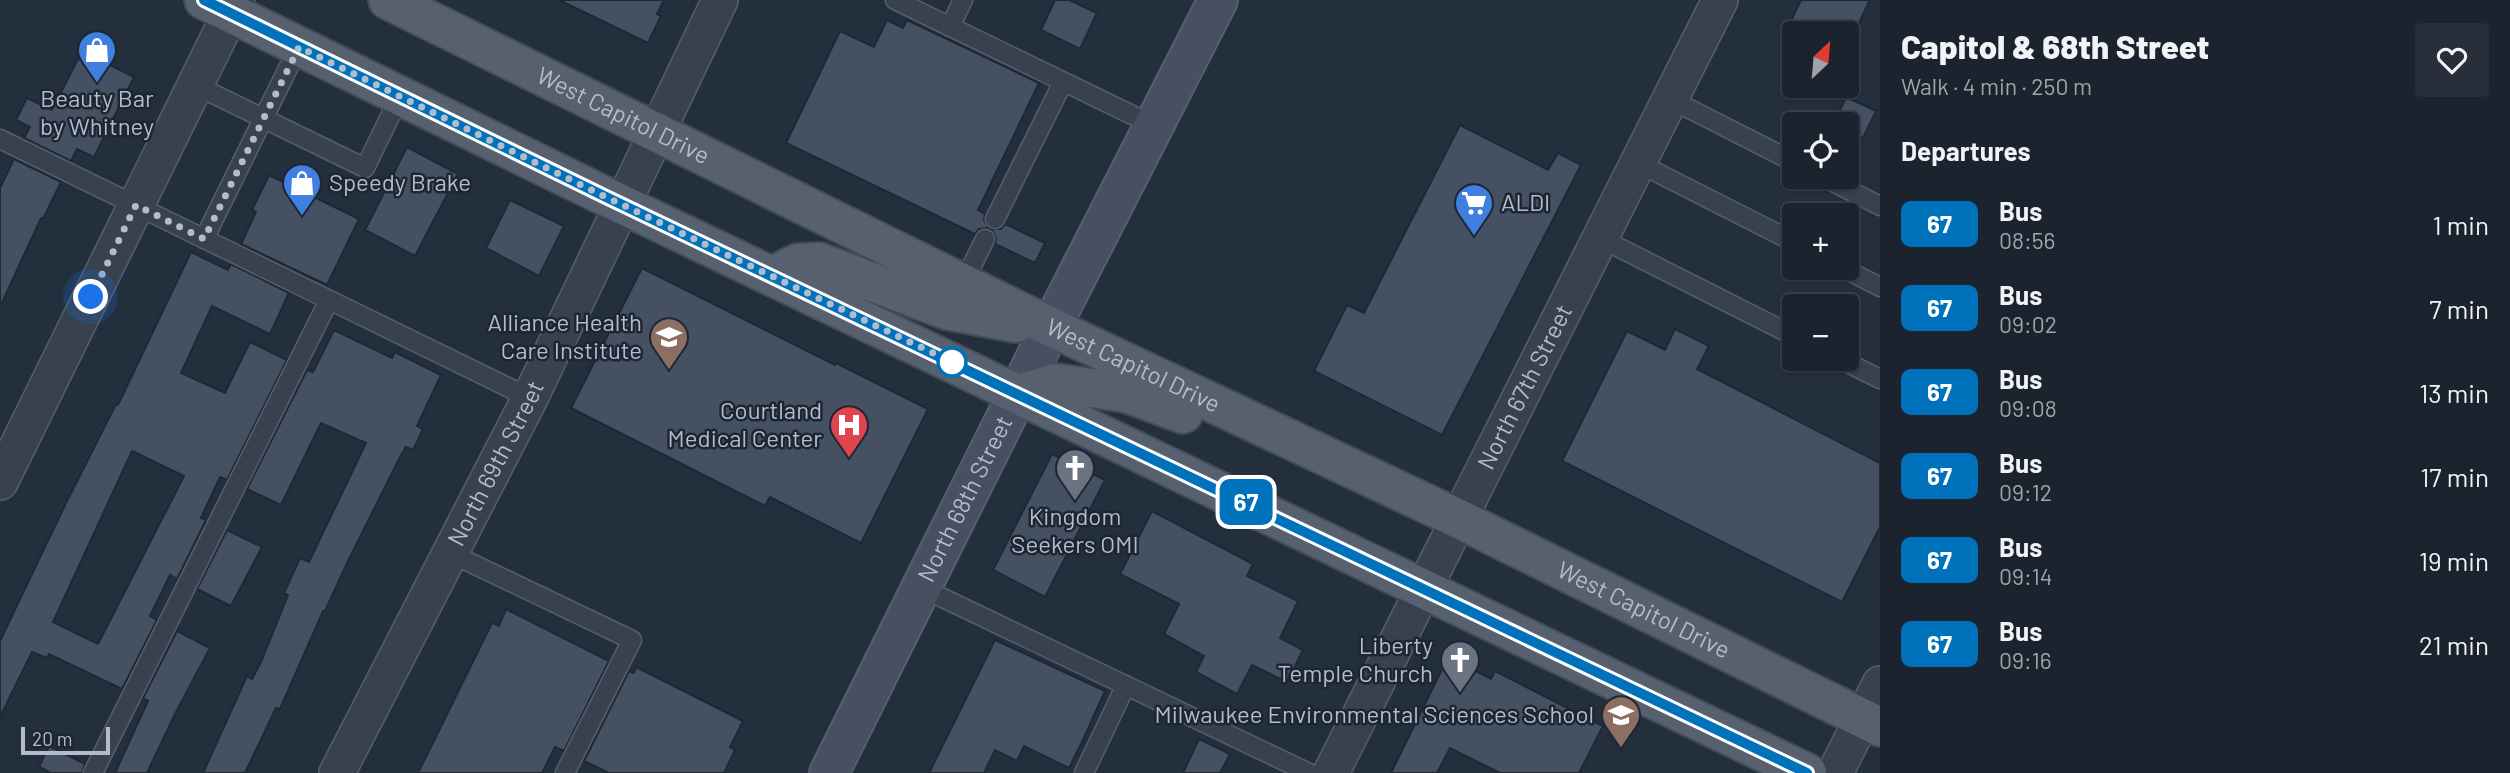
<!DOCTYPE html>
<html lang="en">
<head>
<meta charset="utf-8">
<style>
  :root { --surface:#1b232e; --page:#282f3a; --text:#f1f3f6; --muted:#a0a4aa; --line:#39404a }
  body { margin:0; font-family:Barlow,sans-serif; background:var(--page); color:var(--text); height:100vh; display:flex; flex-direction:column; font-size:26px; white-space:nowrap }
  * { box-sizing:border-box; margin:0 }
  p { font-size:23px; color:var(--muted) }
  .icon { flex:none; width:38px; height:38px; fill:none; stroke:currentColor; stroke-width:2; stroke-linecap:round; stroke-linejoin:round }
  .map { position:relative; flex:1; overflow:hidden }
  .sheet { display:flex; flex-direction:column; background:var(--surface); width:630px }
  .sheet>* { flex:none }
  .badge { padding:0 14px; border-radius:10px; font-size:24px; line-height:46px }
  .needle { width:46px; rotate:26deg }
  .tools { position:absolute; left:1782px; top:21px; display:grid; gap:14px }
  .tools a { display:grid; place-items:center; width:77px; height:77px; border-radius:7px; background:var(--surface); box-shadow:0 2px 5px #0004,0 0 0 2px var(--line); font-size:35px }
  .scale { position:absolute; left:21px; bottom:18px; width:89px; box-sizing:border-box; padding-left:7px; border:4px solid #b4bcc9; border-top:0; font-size:19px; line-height:24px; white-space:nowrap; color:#b4bcc9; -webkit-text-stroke:5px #1d2633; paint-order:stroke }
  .you { position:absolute; width:35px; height:35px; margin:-18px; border:5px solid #fff; border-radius:50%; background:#1a73e8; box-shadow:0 0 0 10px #1a73e833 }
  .map>.badge { position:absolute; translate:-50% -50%; box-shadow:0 0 0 4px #fff }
  h2 { padding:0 21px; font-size:26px; line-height:63px }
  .round { display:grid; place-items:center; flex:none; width:74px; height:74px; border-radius:7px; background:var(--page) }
  .overview { display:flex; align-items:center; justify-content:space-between; height:119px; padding:0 21px }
  h1 { font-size:33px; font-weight:800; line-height:52px }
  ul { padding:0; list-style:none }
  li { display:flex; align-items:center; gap:21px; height:84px; padding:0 21px }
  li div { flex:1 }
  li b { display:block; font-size:26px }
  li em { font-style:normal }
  li .badge { min-width:77px; font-weight:700; text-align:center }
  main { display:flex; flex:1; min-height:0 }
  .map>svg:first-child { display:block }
</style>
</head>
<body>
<main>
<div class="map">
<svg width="1880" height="773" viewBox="0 0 1880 773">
  <rect width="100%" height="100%" fill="#242f3e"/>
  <!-- building -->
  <g fill="#455162" stroke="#1f2835" stroke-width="2" fill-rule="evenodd">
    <polygon points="559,0 664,0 657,14 661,16 648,43"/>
    <polygon points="1055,0 1069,0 1097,13 1080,49 1041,30"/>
    <polygon points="1801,0 1870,0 1852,37 1846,33 1817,33 1791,21"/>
    <polygon points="887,20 903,28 907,20 1039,83 978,210 985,214 984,220 989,228 979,229 975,234 786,143 840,31 874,47"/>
    <polygon points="82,51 134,77 94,157 77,149 71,161 24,138 30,127 16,120 27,98 52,110"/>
    <polygon points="1846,97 1876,111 1863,138 1846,130 1846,124 1834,124"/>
    <polygon points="1460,125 1548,170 1558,153 1581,165 1442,435 1314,371 1347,305 1364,313"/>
    <polygon points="407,147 458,174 415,256 365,230"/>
    <polygon points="14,159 61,182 43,219 41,218 0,307 0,188"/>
    <polygon points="269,175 359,219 327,285 241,244 256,212 252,210"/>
    <polygon points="510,200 564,226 539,276 486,248"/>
    <polygon points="1005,224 1045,243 1035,263 995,244 996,238 991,229 1001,229"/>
    <path d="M191 252 228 270 231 264 289 293 270 334 212 306 181 373 225 393 250 342 287 360 227 480 220 477 201 518 206 520 177 579 170 575 150 616 157 620 122 689 49 654 47 658 32 652 0 717V641L66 503 116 404 118 405ZM132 451 184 476 98 644 53 622Z"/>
    <polygon points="642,268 835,365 836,363 928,409 861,543 770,497 765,506 571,408"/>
    <polygon points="1675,329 1709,346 1697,369 1880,463 1880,527 1842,602 1562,461 1627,331 1665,350"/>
    <polygon points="334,330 392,358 395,352 441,375 417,426 423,429 413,450 406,447 399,459 349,559 325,611 323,611 280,709 276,708 245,773 203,773 247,676 252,679 261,662 288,595 284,593 300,558 309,562 366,443 321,423 281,505 247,489 307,370 313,372"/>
    <polygon points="1052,454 1105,480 1045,597 993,570"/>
    <polygon points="1152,511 1253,564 1247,576 1298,601 1280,638 1303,650 1287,682 1252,665 1237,694 1196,672 1204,656 1164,634 1179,604 1120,574"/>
    <polygon points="227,530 262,547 231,606 197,589"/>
    <polygon points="506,609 609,661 564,751 555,747 542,773 418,773 492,623 499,626"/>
    <polygon points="177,631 210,648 176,712 147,773 115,773 148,701 143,698"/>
    <polygon points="995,640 1105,691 1082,742 1069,768 1024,746 1017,761 995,750 984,773 929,773"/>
    <polygon points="1448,657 1491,679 1495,671 1603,726 1579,773 1500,773 1450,748 1437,773 1391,773"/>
    <polygon points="636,667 743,721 730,747 735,750 724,773 609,773 584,761 629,671 634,673"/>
    <polygon points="1199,739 1230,754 1220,773 1183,773"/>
    <polygon points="49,746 85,764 82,773 51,773 39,767"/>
  </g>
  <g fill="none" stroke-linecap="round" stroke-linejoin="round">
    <defs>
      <g id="lane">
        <polyline points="895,0 1155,126"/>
        <polyline points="950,27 963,0"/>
        <polyline points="195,85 365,168 400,96"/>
        <polyline points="1670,99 1794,162"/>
        <polyline points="0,139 530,398"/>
        <polyline points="1638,163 1794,242"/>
        <polyline points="1823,177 1880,206"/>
        <polyline points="995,219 1063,82"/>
        <polyline points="1600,238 1794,336"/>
        <polyline points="204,239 299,46"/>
        <polyline points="1843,268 1880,287"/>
        <polyline points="963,284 985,239"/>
        <polyline points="1840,359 1880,379"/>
        <polyline points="450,553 632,640 565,773"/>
        <polyline points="922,588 1309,773"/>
        <polyline points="93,773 329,300"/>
        <polyline points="1084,773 1126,685"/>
      </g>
      <g id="street">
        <polyline points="0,482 237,0"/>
        <path id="s1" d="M337 773 530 398 720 0"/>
        <path id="s2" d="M1331 773 1720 0"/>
        <polyline points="1835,773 1880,684"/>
      </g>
      <g id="secondary">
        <path id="s3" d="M829 773 1051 327 1218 0"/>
      </g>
      <g id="primary">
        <polyline points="204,0 623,205 1807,773"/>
        <path id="s4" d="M388 0 1051 327 1459 519 1880 727"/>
        <polyline points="772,276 798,263 819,262 946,310 1016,323"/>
        <polyline points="1019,394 1056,383 1126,393 1183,414"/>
      </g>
    </defs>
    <!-- lane casing -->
    <use href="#lane" stroke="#565f6c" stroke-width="21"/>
    <!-- street casing -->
    <use href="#street" stroke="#565f6c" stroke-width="38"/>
    <!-- secondary casing -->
    <use href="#secondary" stroke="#565f6c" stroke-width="42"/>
    <!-- primary casing -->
    <use href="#primary" stroke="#414a57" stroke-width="42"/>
    <!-- lane -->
    <use href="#lane" stroke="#38414e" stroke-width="18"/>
    <!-- street -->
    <use href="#street" stroke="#38414e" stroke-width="35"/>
    <!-- secondary -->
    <use href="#secondary" stroke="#465061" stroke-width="38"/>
    <!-- primary -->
    <use href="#primary" stroke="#56606e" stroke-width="38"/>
  </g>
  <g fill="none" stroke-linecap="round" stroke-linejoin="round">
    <defs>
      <polyline id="line" points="204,0 606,197 1807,773"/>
    </defs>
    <!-- line casing -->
    <use href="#line" stroke="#fff" stroke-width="16"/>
    <!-- line -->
    <use href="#line" stroke="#0072bc" stroke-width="10"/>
    <!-- walk -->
    <polyline stroke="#b4bcc9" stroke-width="7" stroke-dasharray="0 12.6" points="91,297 136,205 204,239 299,47 606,197 952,362"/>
  </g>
  <!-- icons -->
  <defs>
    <symbol id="shop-pin" viewBox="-11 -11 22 30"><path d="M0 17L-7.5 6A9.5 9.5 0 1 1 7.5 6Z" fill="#3f7fe0" stroke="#1d2633"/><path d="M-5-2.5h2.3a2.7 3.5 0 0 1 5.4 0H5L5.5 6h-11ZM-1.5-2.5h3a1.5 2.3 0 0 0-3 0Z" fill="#fff"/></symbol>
    <symbol id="supermarket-pin" viewBox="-11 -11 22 30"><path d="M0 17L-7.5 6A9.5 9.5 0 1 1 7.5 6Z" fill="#3f7fe0" stroke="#1d2633"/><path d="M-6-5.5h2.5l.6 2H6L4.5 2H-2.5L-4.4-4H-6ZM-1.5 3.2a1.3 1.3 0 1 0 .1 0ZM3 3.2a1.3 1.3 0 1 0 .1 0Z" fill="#fff"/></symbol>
    <symbol id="university-pin" viewBox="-11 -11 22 30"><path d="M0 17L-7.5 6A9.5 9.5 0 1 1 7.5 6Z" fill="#8d6e63" stroke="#1d2633"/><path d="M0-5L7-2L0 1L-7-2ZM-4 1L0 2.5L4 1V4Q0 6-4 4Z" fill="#fff"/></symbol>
    <symbol id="hospital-pin" viewBox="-11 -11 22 30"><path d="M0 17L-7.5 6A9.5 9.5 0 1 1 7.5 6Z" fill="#e0444e" stroke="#1d2633"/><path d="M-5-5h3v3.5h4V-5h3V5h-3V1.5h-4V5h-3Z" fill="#fff"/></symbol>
    <symbol id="church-pin" viewBox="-11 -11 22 30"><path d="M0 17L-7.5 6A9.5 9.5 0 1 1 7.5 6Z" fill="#6b7280" stroke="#1d2633"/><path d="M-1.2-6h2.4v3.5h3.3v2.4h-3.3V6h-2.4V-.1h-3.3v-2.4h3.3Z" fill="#fff"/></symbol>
    <symbol id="school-pin" viewBox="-11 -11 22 30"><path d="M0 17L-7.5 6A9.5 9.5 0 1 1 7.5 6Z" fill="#8d6e63" stroke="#1d2633"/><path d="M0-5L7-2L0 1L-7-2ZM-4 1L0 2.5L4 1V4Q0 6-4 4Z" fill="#fff"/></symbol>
  </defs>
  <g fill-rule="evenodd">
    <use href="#shop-pin" x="75" y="28" width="44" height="60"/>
    <use href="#shop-pin" x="280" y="161" width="44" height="60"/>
    <use href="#supermarket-pin" x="1452" y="181" width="44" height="60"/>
    <use href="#university-pin" x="647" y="315" width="44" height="60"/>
    <use href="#hospital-pin" x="827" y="403" width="44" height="60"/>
    <use href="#church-pin" x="1053" y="446" width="44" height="60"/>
    <use href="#church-pin" x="1438" y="638" width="44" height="60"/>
    <use href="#school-pin" x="1599" y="693" width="44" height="60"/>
  </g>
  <!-- markers -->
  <circle fill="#fff" stroke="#0072bc" stroke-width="3.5" cx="952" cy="362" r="14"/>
  <g text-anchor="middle" stroke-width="5" stroke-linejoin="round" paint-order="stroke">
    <!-- poi labels -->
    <g font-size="24" fill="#b4bcc9" stroke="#1d2633" text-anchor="end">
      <text x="97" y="107" text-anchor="middle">Beauty Bar<tspan x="97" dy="28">by Whitney</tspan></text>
      <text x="329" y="191" text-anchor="start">Speedy Brake</text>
      <text x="1501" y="211" text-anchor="start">ALDI</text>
      <text x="642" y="331">Alliance Health<tspan x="642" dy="28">Care Institute</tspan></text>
      <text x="822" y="419">Courtland<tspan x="822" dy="28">Medical Center</tspan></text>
      <text x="1075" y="525" text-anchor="middle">Kingdom<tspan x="1075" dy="28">Seekers OMI</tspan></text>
      <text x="1433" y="654">Liberty<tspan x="1433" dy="28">Temple Church</tspan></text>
      <text x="1594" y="723">Milwaukee Environmental Sciences School</text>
    </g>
    <!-- street labels -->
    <g font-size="24" fill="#b4bcc9" stroke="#1d2633">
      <text dy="8" stroke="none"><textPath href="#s4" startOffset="262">West Capitol Drive</textPath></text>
      <text dy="8" stroke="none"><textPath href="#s4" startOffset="830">West Capitol Drive</textPath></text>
      <text dy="8" stroke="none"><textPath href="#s2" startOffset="432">North 67th Street</textPath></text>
      <text dy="8" stroke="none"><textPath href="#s1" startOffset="348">North 69th Street</textPath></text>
      <text dy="8" stroke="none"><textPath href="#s3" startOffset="306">North 68th Street</textPath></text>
      <text dy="8" stroke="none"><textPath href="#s4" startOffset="1396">West Capitol Drive</textPath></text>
    </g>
  </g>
</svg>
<div class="tools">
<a><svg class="needle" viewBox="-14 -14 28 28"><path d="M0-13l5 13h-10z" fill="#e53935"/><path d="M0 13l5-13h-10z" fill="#a0a4aa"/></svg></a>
<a><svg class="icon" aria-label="locate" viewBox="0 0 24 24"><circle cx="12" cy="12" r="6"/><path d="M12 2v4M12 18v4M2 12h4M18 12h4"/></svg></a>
<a>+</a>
<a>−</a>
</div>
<div class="scale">20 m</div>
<div class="you" style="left:91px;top:297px"></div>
<b class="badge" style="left:1246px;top:502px;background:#0072bc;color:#fff">67</b>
</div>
<section class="sheet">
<div class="overview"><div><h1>Capitol &amp; 68th Street</h1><p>Walk · 4 min · 250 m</p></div><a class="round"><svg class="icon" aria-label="heart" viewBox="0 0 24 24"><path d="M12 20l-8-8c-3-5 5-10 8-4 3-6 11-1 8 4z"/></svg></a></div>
<h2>Departures</h2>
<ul>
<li><span class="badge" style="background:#0072bc;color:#fff">67</span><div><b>Bus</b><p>08:56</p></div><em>1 min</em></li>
<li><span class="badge" style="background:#0072bc;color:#fff">67</span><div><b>Bus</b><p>09:02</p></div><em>7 min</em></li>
<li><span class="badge" style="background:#0072bc;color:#fff">67</span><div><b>Bus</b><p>09:08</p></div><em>13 min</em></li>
<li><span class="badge" style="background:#0072bc;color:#fff">67</span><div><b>Bus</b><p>09:12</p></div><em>17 min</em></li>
<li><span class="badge" style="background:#0072bc;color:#fff">67</span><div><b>Bus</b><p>09:14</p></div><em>19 min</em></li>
<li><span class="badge" style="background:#0072bc;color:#fff">67</span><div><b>Bus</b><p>09:16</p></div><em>21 min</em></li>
</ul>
</section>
</main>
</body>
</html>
